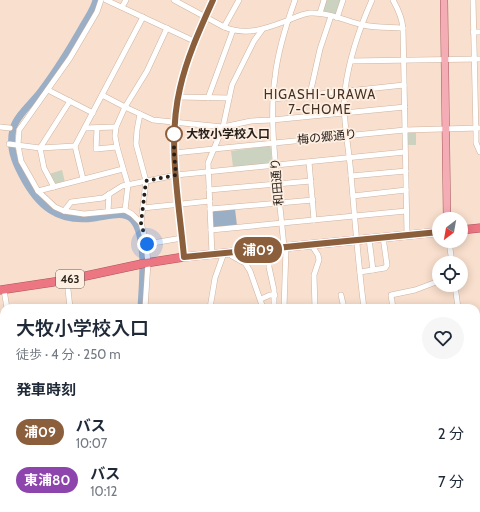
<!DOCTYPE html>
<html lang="ja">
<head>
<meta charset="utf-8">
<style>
  :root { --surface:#fff; --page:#f6f6f7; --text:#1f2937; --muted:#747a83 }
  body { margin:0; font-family:Cabin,"Noto Sans JP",sans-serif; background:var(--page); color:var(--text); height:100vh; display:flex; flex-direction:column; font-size:15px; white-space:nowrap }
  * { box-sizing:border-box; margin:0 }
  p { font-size:13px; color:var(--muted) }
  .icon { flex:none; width:22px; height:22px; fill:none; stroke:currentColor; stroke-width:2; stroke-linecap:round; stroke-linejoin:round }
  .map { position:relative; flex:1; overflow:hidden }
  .details { position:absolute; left:0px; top:304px; width:480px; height:208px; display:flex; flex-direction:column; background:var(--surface); border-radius:12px 12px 0 0; box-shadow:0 2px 10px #0003 }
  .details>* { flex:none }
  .badge { padding:0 8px; border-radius:13px; font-size:14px; line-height:26px }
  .needle { width:26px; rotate:211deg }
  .tools { position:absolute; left:432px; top:212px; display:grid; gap:8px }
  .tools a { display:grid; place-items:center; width:36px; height:36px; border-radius:50%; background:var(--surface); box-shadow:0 2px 10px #0003; font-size:20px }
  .you { position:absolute; width:20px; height:20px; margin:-10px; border:3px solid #fff; border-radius:50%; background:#1a73e8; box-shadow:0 0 0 6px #1a73e833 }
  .map>.badge { position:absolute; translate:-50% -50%; box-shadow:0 0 0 2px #fff }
  h2 { padding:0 16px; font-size:15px; line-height:36px }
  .round { display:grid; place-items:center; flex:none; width:42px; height:42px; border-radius:21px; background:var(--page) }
  .summary { display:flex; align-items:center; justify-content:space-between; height:68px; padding:0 16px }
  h1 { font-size:19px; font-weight:600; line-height:30px }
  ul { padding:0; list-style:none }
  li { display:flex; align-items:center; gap:12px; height:48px; padding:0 16px }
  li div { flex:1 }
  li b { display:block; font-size:15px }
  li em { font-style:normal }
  li .badge { min-width:44px; font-weight:700; text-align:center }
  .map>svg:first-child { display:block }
</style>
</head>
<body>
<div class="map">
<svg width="480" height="512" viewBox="0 0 480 512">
  <rect width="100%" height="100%" fill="#f9dfcd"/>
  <!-- green -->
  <g fill="#cbd3c0">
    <polygon points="326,0 343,0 337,15 323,12"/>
    <polygon points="407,133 416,133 416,145 408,145"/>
    <polygon points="269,146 271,148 272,163 233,167 231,151"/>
    <polygon points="62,170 65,182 56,184 49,174"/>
    <polygon points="298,508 328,508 327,512 312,512"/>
  </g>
  <!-- water -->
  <polygon fill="#9aaec6" points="235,209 237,226 213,227 212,213 214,211"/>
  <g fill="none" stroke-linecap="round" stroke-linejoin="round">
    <!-- river -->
    <g stroke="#9aaec6" stroke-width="7">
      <path d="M96 0C94 9 88 17 84 24 71 47 57 70 41 91 33 102 16 116 13 129 9 147 14 160 22 175 38 206 58 223 94 218 106 217 123 210 132 219 148 235 142 287 141 308"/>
      <polyline points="153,508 158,512"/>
      <polyline points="267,508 270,512"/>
      <polyline points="215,512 218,508"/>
    </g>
    <defs>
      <g id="minor">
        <polyline points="101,0 97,12 70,58 19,130 18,145 21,161 38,191 55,207 64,211 84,214 125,210 132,214 141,223 146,242 148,263 145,308"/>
        <polyline points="106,0 194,41"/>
        <path d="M174 0 224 27C246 36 265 29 286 21 294 18 301 14 310 13 328 12 346 21 363 25 376 28 390 27 403 28"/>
        <path d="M393 0C398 9 402 18 403 28L407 235"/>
        <polyline points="473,0 476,134 476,143 480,152"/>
        <polyline points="122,7 126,0"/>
        <polyline points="320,13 324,0"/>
        <polyline points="337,18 343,0"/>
        <polyline points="224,27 239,0"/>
        <polyline points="473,32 480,32"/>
        <polyline points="351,61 480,59"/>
        <polyline points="48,90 93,113"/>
        <polyline points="310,94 320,49 331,16"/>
        <polyline points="102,95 125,107 153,120 223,127 251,121 272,120 405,107"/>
        <polyline points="178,97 229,98"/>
        <polyline points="208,98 233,30"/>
        <polyline points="273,99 404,85"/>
        <polyline points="140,114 137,130 136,144 146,181 141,223"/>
        <polyline points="0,127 10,128"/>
        <polyline points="85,128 116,127"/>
        <polyline points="97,128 96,149 117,147"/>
        <polyline points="9,144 40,148 75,146"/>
        <polyline points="174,153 405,130 480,128"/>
        <polyline points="309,162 314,220"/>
        <polyline points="351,176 406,171"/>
        <polyline points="83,179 75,146 143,17"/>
        <polyline points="54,187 44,168 40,148 70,101"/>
        <polyline points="209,190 311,181"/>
        <polyline points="38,191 123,169"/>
        <polyline points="353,196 406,190"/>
        <polyline points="143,208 210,201"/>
        <polyline points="210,209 313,200"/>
        <polyline points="125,210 128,185 117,147 115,136 116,127 125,107 147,71 167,28"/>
        <polyline points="64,211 71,202 103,198 122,186 176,175 405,152"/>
        <polyline points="108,211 109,194"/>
        <polyline points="211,230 406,211"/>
        <polyline points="369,239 373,270"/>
        <polyline points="449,241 452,263"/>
        <polyline points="147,244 182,238"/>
        <polyline points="311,244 318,255 319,260 314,275 315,308"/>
        <polyline points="269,249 269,267 274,290 274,308"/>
        <polyline points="230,253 232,256 245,263 250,271 263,308"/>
        <polyline points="212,254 208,163 223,127 232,85 254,41 262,30"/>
        <path d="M184 257C179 202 167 142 180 88 187 57 200 29 213 0"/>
        <polyline points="360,272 385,268 387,265 383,237"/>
        <polyline points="67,280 70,308"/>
        <polyline points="455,285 458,308"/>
        <polyline points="4,290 7,308"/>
        <polyline points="341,295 344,308"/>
        <polyline points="261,299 270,295 275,295"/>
        <polyline points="210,308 215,278 224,253"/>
        <path d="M284 308 286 249 284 247C282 226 280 204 277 183 274 148 270 112 275 77 278 50 286 25 295 0"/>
        <path d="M364 308C358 264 355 219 351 175 349 148 342 117 345 90 349 59 359 29 372 0"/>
        <polyline points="393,308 391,295 415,290 439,281"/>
        <polyline points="476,366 480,366"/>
        <polyline points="0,412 4,412"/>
        <polyline points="476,425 480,425"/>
        <polyline points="476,436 480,465"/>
        <polyline points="476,469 480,469"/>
        <polyline points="28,508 29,512"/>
        <polyline points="93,508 94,512"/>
        <polyline points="145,508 147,512"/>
        <polyline points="183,508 189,512"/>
        <polyline points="445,508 453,512"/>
        <polyline points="203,512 206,508"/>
        <polyline points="277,512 285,508 305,512"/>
        <polyline points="328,512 329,508"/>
        <polyline points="367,512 369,508"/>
        <polyline points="394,512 395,508"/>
        <polyline points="425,512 426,508"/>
        <polyline points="477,512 480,512"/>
      </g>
      <polyline id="major" points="444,0 447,219"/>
      <g id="highway">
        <polyline points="461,230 480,228"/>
        <polyline points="0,290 67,280 146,263 184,257 439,232"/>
      </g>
    </defs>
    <!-- minor casing -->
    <use href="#minor" stroke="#cdb4a2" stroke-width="6"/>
    <!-- major casing -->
    <use href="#major" stroke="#a8575d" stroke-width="8"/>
    <!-- highway casing -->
    <use href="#highway" stroke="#a8575d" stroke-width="9"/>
    <!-- minor -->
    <use href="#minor" stroke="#fff" stroke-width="5"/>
    <!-- major -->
    <use href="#major" stroke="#f4adb5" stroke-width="7"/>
    <!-- highway -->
    <use href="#highway" stroke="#ed7683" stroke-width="8"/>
  </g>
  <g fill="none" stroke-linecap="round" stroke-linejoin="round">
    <defs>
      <path id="line" d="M213 0C200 29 187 57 180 88 167 142 179 202 184 257L439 232"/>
    </defs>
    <!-- line casing -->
    <use href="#line" stroke="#fff" stroke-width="9"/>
    <!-- line -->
    <use href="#line" stroke="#8b5e3c" stroke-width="6"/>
    <!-- walk -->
    <polyline stroke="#271e17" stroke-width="4" stroke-dasharray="0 7.2" points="147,244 141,223 146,181 176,175 174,153 174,132 174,134"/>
  </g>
  <!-- markers -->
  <circle fill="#fff" stroke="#8b5e3c" stroke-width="2" cx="174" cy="134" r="8"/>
  <g text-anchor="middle" stroke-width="3.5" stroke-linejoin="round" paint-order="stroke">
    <!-- shield labels -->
    <rect fill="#feefe3" stroke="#685d54" stroke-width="1" x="56" y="270" width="28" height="18" rx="3"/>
    <g font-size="11" font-weight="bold" fill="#271e17">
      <text x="70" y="283">463</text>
    </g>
    <!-- stop labels -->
    <g font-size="12" font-weight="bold" fill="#271e17" stroke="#feefe3" text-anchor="start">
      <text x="186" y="138">大牧小学校入口</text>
    </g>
    <!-- street labels -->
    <g font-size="12" fill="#271e17" stroke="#feefe3">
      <text transform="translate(327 137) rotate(-6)" y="4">梅の郷通り</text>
      <text transform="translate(277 182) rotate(-95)" y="4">和田通り</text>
    </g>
    <!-- neighbourhood labels -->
    <g font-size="13" letter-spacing="1" fill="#453122" stroke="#feefe3">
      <text x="320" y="99">HIGASHI-URAWA<tspan x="320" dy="15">7-CHOME</tspan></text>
    </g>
  </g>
</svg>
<div class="tools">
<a><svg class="needle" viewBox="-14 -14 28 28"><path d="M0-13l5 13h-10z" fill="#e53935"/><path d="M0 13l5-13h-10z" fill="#747a83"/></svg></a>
<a><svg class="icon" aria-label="locate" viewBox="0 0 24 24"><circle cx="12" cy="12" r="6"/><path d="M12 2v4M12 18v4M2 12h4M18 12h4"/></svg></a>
</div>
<div class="you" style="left:147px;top:244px"></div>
<b class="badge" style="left:258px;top:250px;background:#8b5e3c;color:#fff">浦09</b>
<section class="details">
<div class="summary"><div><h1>大牧小学校入口</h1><p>徒歩 · 4 分 · 250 m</p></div><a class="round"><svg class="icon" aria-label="heart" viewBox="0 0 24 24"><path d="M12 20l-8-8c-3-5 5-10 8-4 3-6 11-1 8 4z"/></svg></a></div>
<h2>発車時刻</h2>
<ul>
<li><span class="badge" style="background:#8b5e3c;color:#fff">浦09</span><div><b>バス</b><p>10:07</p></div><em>2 分</em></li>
<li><span class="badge" style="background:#8e44ad;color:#fff">東浦80</span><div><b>バス</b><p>10:12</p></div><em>7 分</em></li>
</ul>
</section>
</div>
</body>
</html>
